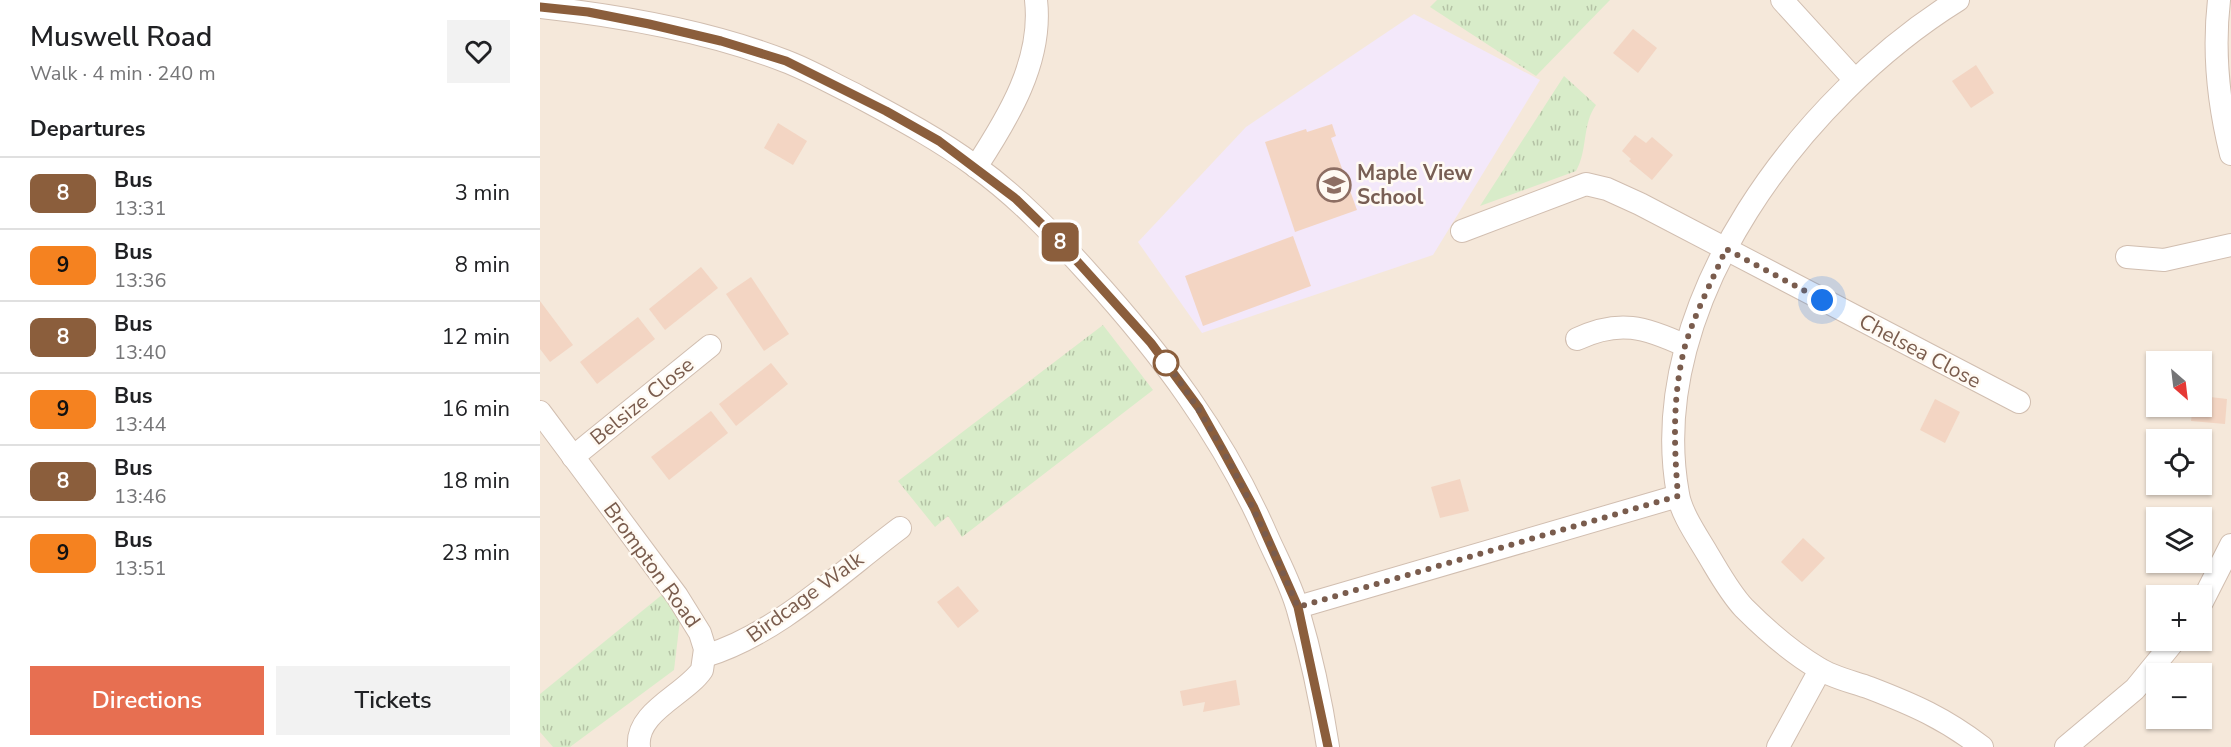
<!DOCTYPE html>
<html lang="en">
<head>
<meta charset="utf-8">
<style>
  :root { --surface:#fff; --page:#f2f2f2; --text:#202124; --muted:#757577; --line:#e0e0e0; --accent:#e76f51 }
  body { margin:0; font-family:"Nunito Sans",sans-serif; background:var(--page); color:var(--text); height:100vh; display:flex; flex-direction:column; font-size:22px; white-space:nowrap }
  * { box-sizing:border-box; margin:0 }
  p { font-size:20px; color:var(--muted) }
  .icon { flex:none; width:33px; height:33px; fill:none; stroke:currentColor; stroke-width:2; stroke-linecap:round; stroke-linejoin:round }
  .map { position:relative; flex:1; overflow:hidden }
  .panel { display:flex; flex-direction:column; background:var(--surface); width:540px }
  .panel>* { flex:none }
  .badge { padding:0 12px; border-radius:9px; font-size:21px; line-height:39px }
  .needle { width:39px; rotate:152deg }
  .fabs { position:absolute; left:1606px; top:351px; display:grid; gap:12px }
  .fabs a { display:grid; place-items:center; width:66px; height:66px; border-radius:0px; background:var(--surface); box-shadow:0 2px 4px #0004; font-size:30px }
  .you { position:absolute; width:30px; height:30px; margin:-15px; border:4px solid #fff; border-radius:50%; background:#1a73e8; box-shadow:0 0 0 9px #1a73e833 }
  .map>.badge { position:absolute; translate:-50% -50%; box-shadow:0 0 0 3px #fff }
  h2 { padding:0 30px; font-size:22px; line-height:54px }
  .round { display:grid; place-items:center; flex:none; width:63px; height:63px; border-radius:0px; background:var(--page) }
  .overview { display:flex; align-items:center; justify-content:space-between; height:102px; padding:0 30px }
  h1 { font-size:28px; font-weight:600; line-height:45px }
  .button { display:flex; gap:12px; margin-top:auto; padding:12px 30px }
  .button a { flex:1; height:69px; border-radius:0px; background:var(--accent); color:#fff; font-size:24px; font-weight:600; line-height:69px; text-align:center }
  .button a+a { background:var(--page); color:var(--text) }
  ul { padding:0; list-style:none }
  li { display:flex; align-items:center; gap:18px; height:72px; padding:0 30px; border-top:2px solid var(--line) }
  li div { flex:1 }
  li b { display:block; font-size:22px }
  li em { font-style:normal }
  li .badge { min-width:66px; font-weight:700; text-align:center }
  main { display:flex; flex:1; min-height:0 }
  .map>svg:first-child { display:block }
</style>
</head>
<body>
<main>
<section class="panel">
<div class="overview"><div><h1>Muswell Road</h1><p>Walk · 4 min · 240 m</p></div><a class="round"><svg class="icon" aria-label="heart" viewBox="0 0 24 24"><path d="M12 20l-8-8c-3-5 5-10 8-4 3-6 11-1 8 4z"/></svg></a></div>
<h2>Departures</h2>
<ul>
<li><span class="badge" style="background:#8b5e3c;color:#fff">8</span><div><b>Bus</b><p>13:31</p></div><em>3 min</em></li>
<li><span class="badge" style="background:#f58220;color:#111">9</span><div><b>Bus</b><p>13:36</p></div><em>8 min</em></li>
<li><span class="badge" style="background:#8b5e3c;color:#fff">8</span><div><b>Bus</b><p>13:40</p></div><em>12 min</em></li>
<li><span class="badge" style="background:#f58220;color:#111">9</span><div><b>Bus</b><p>13:44</p></div><em>16 min</em></li>
<li><span class="badge" style="background:#8b5e3c;color:#fff">8</span><div><b>Bus</b><p>13:46</p></div><em>18 min</em></li>
<li><span class="badge" style="background:#f58220;color:#111">9</span><div><b>Bus</b><p>13:51</p></div><em>23 min</em></li>
</ul>
<div class="button"><a>Directions</a><a>Tickets</a></div>
</section>
<div class="map">
<svg width="1691" height="747" viewBox="0 0 1691 747">
  <defs>
    <pattern id="grass-tufts" width="24" height="20" patternUnits="userSpaceOnUse" patternTransform="scale(1.5)"><rect width="24" height="20" fill="#d8ecc9"/><path d="M3 7l-1-3M5 7V3M7 7l1-3M15 17l-1-3M17 17v-4M19 17l1-3" fill="none" stroke="#b4c2a5"/></pattern>
  </defs>
  <rect width="100%" height="100%" fill="#fdf6ec"/>
  <!-- residential -->
  <path fill="#f5e8da" fill-rule="evenodd" d="M0 0H1691V747H0ZM1617 362H1662V406H1617ZM1617 440H1662V484H1617ZM1617 518H1662V562H1617ZM1617 596H1662V640H1617ZM1617 674H1662V718H1617Z"/>
  <!-- education -->
  <polygon fill="#f3e8fa" points="874,14 1000,80 893,255 662,333 598,242 706,127"/>
  <!-- grass -->
  <g fill="url(#grass-tufts)">
    <polygon points="897,0 1070,0 996,76 890,7"/>
    <path d="M1024 76 1056 105C1042 124 1048 150 1036 171L940 206Z"/>
    <polygon points="563,325 613,390 422,537 408,516 395,527 358,481"/>
    <polygon points="123,594 140,620 134,670 30,747 13,747 0,732 0,694"/>
  </g>
  <!-- building -->
  <g fill="#f3d5c3">
    <polygon points="1093,29 1117,48 1098,73 1073,53"/>
    <polygon points="1436,65 1454,93 1431,108 1412,81"/>
    <polygon points="238,123 267,141 253,165 224,148"/>
    <polygon points="792,124 796,136 791,138 817,210 755,232 725,142 766,129 767,132"/>
    <polygon points="1095,135 1106,143 1112,137 1133,155 1112,180 1089,161 1091,159 1082,151"/>
    <polygon points="753,236 771,286 663,326 645,276"/>
    <polygon points="161,267 178,288 125,330 109,309"/>
    <polygon points="211,277 249,334 224,351 186,294"/>
    <polygon points="0,301 33,345 10,362 0,349"/>
    <polygon points="98,317 115,339 57,384 40,362"/>
    <polygon points="231,363 248,384 196,426 179,404"/>
    <polygon points="1662,396 1687,399 1685,424 1651,421 1653,406 1662,406"/>
    <polygon points="1395,399 1420,412 1405,443 1380,430"/>
    <polygon points="171,411 188,433 129,480 111,457"/>
    <polygon points="920,479 929,511 900,518 891,487"/>
    <polygon points="1263,538 1285,558 1262,582 1241,562"/>
    <polygon points="418,586 439,611 418,628 397,602"/>
    <polygon points="696,680 700,705 663,712 665,702 643,706 640,691"/>
  </g>
  <g fill="none" stroke-linecap="round" stroke-linejoin="round">
    <defs>
      <g id="minor">
        <polyline points="1242,0 1314,79"/>
        <path d="M1418 0C1265 95 1103 303 1138 494 1141 513 1157 536 1167 553 1178 571 1189 592 1204 608 1226 630 1251 652 1278 668 1293 678 1314 682 1330 688 1374 705 1404 718 1442 747"/>
        <path d="M1679 0C1673 52 1678 102 1691 154"/>
        <path d="M0 7C82 16 168 31 245 61 269 70 291 83 314 94 355 116 397 138 435 166 478 197 514 235 549 274 621 353 683 436 726 534 737 559 751 584 758 610 771 654 781 701 788 747"/>
        <path d="M436 167C468 118 503 61 496 0"/>
        <polyline points="922,231 1046,184 1067,189 1100,204 1479,402"/>
        <polyline points="1587,257 1624,260 1691,245"/>
        <path d="M1037 339C1079 319 1105 327 1146 346"/>
        <path d="M0 412 137 596 160 633 165 649 162 670C145 695 95 712 99 747"/>
        <polyline points="33,457 170,346"/>
        <polyline points="1662,602 1691,545"/>
        <polyline points="758,607 1138,496"/>
        <path d="M165 656C236 635 301 572 360 528"/>
        <polyline points="1238,747 1280,670"/>
        <polyline points="1526,747 1595,689 1635,640"/>
      </g>
    </defs>
    <!-- minor casing -->
    <use href="#minor" stroke="#d1beb0" stroke-width="24"/>
    <!-- minor -->
    <use href="#minor" stroke="#fff" stroke-width="22"/>
  </g>
  <g fill="none" stroke-linecap="round" stroke-linejoin="round">
    <defs>
      <polyline id="line" points="0,7 48,12 109,24 181,41 246,61 346,111 399,141 476,199 517,239 611,343 659,408 682,449 714,508 758,607 788,747"/>
    </defs>
    <!-- line casing -->
    <use href="#line" stroke="#fff" stroke-width="14"/>
    <!-- line -->
    <use href="#line" stroke="#8b5e3c" stroke-width="9"/>
    <!-- walk -->
    <path stroke="#7a5c4d" stroke-width="6" stroke-dasharray="0 10.8" d="M626 363 624 360C681 435 720 520 758 607L1138 496C1134 446 1132 396 1145 346 1155 313 1172 281 1186 249L1282 300"/>
  </g>
  <!-- icons -->
  <defs>
    <symbol id="school-ring" viewBox="-11 -11 22 22"><circle r="9.5" fill="#fffaf3" stroke="#8d6e63" stroke-width="1.5"/><path d="M0-5L7-2L0 1L-7-2ZM-4 1L0 2.5L4 1V4Q0 6-4 4Z" fill="#8d6e63"/></symbol>
  </defs>
  <g fill-rule="evenodd">
    <use href="#school-ring" x="775" y="166" width="38" height="38"/>
  </g>
  <!-- markers -->
  <circle fill="#fff" stroke="#8b5e3c" stroke-width="3" cx="626" cy="363" r="12"/>
  <g text-anchor="middle" stroke-width="5" stroke-linejoin="round" paint-order="stroke">
    <!-- education labels -->
    <g font-size="21" font-weight="bold" fill="#785e54" stroke="#fffaf3" text-anchor="start">
      <text x="817" y="180">Maple View<tspan x="817" dy="24">School</tspan></text>
    </g>
    <!-- street labels -->
    <g font-size="21" fill="#7a5c4d" stroke="#fffaf3">
      <text transform="translate(1380 351) rotate(28)" y="7">Chelsea Close</text>
      <text transform="translate(102 401) rotate(-39)" y="7">Belsize Close</text>
      <text transform="translate(112 565) rotate(54)" y="7">Brompton Road</text>
      <text transform="translate(265 597) rotate(-36)" y="7">Birdcage Walk</text>
    </g>
  </g>
</svg>
<div class="fabs">
<a><svg class="needle" viewBox="-14 -14 28 28"><path d="M0-13l5 13h-10z" fill="#e53935"/><path d="M0 13l5-13h-10z" fill="#757577"/></svg></a>
<a><svg class="icon" aria-label="locate" viewBox="0 0 24 24"><circle cx="12" cy="12" r="6"/><path d="M12 2v4M12 18v4M2 12h4M18 12h4"/></svg></a>
<a><svg class="icon" aria-label="layers" viewBox="0 0 24 24"><path d="M12 4l9 5-9 5-9-5zM3 14l9 5 9-5"/></svg></a>
<a>+</a>
<a>−</a>
</div>
<div class="you" style="left:1282px;top:300px"></div>
<b class="badge" style="left:520px;top:242px;background:#8b5e3c;color:#fff">8</b>
</div>
</main>
</body>
</html>
